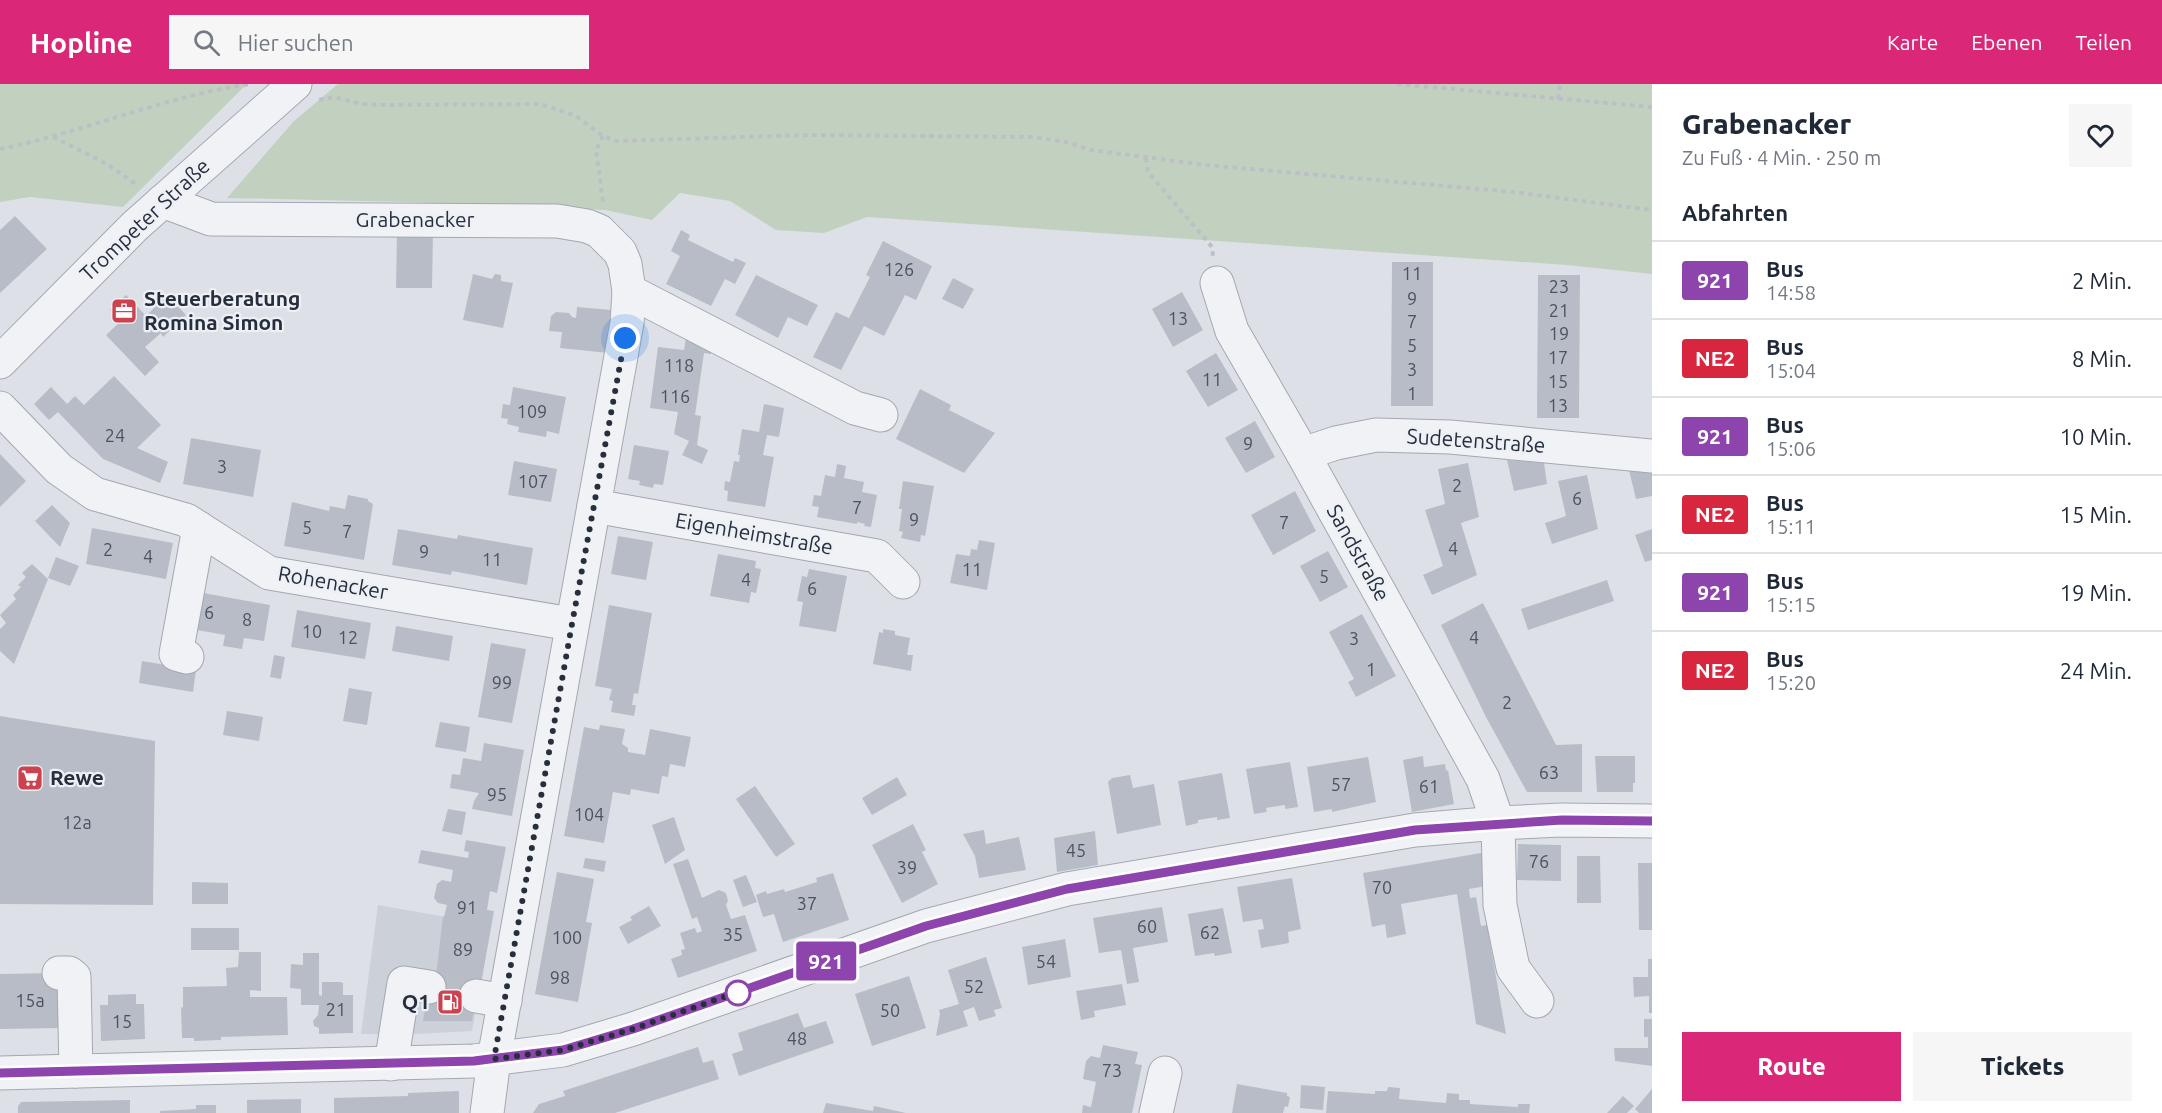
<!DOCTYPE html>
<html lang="de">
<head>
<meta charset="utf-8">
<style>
  :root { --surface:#fff; --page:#f6f6f7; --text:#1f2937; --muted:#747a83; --line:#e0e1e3; --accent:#db2777 }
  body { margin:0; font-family:Ubuntu,sans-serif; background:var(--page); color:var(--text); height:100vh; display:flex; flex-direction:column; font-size:22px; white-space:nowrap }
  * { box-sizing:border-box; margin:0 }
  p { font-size:20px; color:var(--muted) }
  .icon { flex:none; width:33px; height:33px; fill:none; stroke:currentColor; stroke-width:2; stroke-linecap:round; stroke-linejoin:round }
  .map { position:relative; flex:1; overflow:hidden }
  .panel { display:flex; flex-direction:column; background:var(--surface); width:510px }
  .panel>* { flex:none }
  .badge { padding:0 12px; border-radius:4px; font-size:21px; line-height:39px }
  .you { position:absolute; width:30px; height:30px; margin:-15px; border:4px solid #fff; border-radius:50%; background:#1a73e8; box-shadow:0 0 0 9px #1a73e833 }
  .map>.badge { position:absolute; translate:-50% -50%; box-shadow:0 0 0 3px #fff }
  h2 { padding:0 30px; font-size:22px; line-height:54px }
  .round { display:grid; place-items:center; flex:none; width:63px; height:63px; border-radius:0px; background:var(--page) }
  .headline { display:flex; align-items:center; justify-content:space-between; height:102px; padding:0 30px }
  h1 { font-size:28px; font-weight:800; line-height:45px }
  .action { display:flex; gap:12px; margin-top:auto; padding:12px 30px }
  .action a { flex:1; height:69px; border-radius:0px; background:var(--accent); color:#fff; font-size:24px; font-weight:800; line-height:69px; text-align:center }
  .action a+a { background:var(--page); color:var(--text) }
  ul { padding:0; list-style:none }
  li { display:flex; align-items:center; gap:18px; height:78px; padding:0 30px; border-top:2px solid var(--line) }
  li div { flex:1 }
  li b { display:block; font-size:22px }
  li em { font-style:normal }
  li .badge { min-width:66px; font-weight:700; text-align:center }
  header { display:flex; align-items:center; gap:36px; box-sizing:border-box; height:84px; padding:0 30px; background:var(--accent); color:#fff }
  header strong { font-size:28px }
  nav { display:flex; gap:33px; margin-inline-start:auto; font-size:21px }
  .search { width:420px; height:54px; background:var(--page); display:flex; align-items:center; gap:15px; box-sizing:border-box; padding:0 21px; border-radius:0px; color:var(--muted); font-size:22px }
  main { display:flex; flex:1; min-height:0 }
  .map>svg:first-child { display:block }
</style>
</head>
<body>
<header>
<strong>Hopline</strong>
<div class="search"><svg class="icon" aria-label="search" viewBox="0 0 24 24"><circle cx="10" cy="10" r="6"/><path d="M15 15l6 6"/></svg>Hier suchen</div>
<nav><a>Karte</a><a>Ebenen</a><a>Teilen</a></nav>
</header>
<main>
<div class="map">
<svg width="1652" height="1029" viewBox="0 0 1652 1029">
  <rect width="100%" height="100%" fill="#dde1e7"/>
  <!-- built -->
  <polygon fill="#cbd0d9" points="378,821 491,841 472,947 415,950 361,950"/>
  <!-- green -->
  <g fill="#c2d1bf">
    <polygon points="0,0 247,0 123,123 30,113 0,118"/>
    <polygon points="338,0 1652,0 1652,190 1567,181 867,133 824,149 776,146 730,117 680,109 652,136 605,126 406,118 227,114 294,37"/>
  </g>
  <!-- building -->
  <g fill="#b8bcc7">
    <polygon points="15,132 47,165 0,209 0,146"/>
    <polygon points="681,146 690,151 688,156 733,178 735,174 746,179 735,200 725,195 711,222 666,200 680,172 671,167"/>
    <polygon points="397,148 433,149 432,204 396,204"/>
    <polygon points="883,157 932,182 916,216 905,211 884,252 864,242 841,286 813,273 836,228 849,234 870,193 866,191"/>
    <polygon points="1392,178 1433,178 1433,322 1391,322"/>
    <polygon points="473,190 492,195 495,190 501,191 501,197 513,199 503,244 463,236"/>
    <polygon points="756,191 818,221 807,242 788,233 778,254 735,231"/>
    <polygon points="1538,191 1580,191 1579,334 1537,334"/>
    <polygon points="953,194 974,205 963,225 942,215"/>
    <polygon points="1182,208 1203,246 1173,263 1152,225"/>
    <polygon points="126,211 146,232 167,211 186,231 163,253 161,249 145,263 159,278 145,292 106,251 121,237 110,226"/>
    <polygon points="577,223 612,226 608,269 560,264 562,248 549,247 551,232 556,228 569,229 572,233 576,234"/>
    <polygon points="687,247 712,260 711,270 704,269 695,331 701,332 697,361 708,366 702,380 682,371 689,357 674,350 678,328 650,324 658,263 684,266"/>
    <polygon points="1216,269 1238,306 1208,323 1186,287"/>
    <polygon points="114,292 161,341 137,364 168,378 160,399 103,375 58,328 49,336 34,320 51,303 67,320 75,312 84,321"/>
    <polygon points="513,303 566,313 559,350 547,347 546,353 518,348 519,343 507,340 508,335 501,334 503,320 510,321"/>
    <polygon points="920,305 951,321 949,326 995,349 964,389 896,355"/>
    <polygon points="764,320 784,324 779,353 767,351 763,371 774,373 765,423 727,417 728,407 724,406 725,397 730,398 734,377 739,378 740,371 738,371 742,345 759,348"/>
    <polygon points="1255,337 1275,373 1246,389 1225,354"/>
    <polygon points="191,354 261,366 253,413 183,400"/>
    <polygon points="634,361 669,367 663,401 654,400 653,404 639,401 640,397 628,395"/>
    <polygon points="0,370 26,397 0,423"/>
    <polygon points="1507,376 1544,379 1547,400 1514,407"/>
    <polygon points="514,377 557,385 551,418 508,411"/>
    <polygon points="1468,379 1479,433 1461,439 1477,491 1432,511 1423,491 1443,482 1425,426 1445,420 1438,385"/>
    <polygon points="837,380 846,382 844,394 864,398 862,408 877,411 871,443 864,442 865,440 857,438 857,440 817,433 819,423 812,422 814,411 821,412 825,391 835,393"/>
    <polygon points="1629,386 1652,388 1652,412 1636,415"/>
    <polygon points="1587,391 1598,445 1552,460 1545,439 1566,432 1558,397"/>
    <polygon points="903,397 934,402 925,452 921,451 920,458 901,454 903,448 899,447 902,425 899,425"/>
    <polygon points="1295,407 1316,447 1273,471 1251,431"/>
    <polygon points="348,411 368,415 368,417 373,420 364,476 284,462 292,418 329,427 330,422 345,425"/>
    <polygon points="52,421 70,439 60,463 35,437"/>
    <polygon points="92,444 173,459 166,495 86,480"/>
    <polygon points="398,445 457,455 458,451 533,464 527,501 452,487 451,491 392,481"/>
    <polygon points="1652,445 1652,476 1645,478 1635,451"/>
    <polygon points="618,452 653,458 646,496 611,490"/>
    <polygon points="979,456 995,459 987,506 950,499 956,470 970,472 971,465 977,466"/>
    <polygon points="1328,467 1348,503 1320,518 1300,482"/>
    <polygon points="718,470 756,477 755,484 761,485 756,509 751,508 749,519 710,512"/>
    <polygon points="56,473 79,482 70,502 48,494"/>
    <polygon points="32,480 48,495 14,580 0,567 0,545 6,539 0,531 16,515 13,511 21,503 18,501 26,493 22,489"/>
    <polygon points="809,485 847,492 836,548 799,542 803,518 797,517 802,492 807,493"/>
    <polygon points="1607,496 1614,517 1528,546 1521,525"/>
    <polygon points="192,507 270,521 264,557 244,554 242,565 223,562 225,551 186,544"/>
    <polygon points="1483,519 1556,661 1582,660 1582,708 1527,708 1486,633 1441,541"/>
    <polygon points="609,521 652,529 638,610 634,609 632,621 636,621 634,632 611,628 613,617 609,616 612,605 595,602"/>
    <polygon points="297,526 371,539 365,575 291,563"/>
    <polygon points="1362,530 1396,592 1356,613 1348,598 1354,595 1329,548"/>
    <polygon points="396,542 453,552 449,577 392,567"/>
    <polygon points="883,545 895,547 895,551 910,554 907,571 913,571 911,587 873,580 879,548 883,549"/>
    <polygon points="491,559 526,565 512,639 478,633"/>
    <polygon points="274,571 285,573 281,595 270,593"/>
    <polygon points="142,577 196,586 193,608 139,599"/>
    <polygon points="349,604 372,608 367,641 343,637"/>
    <polygon points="227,627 263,633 259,657 223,651"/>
    <polygon points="0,632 155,657 153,821 0,820"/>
    <polygon points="440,638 470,643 466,668 435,663"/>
    <polygon points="600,641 625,645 622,660 628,664 628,668 645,671 650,645 691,653 685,683 670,680 668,693 662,692 659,710 631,705 630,711 613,708 604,759 564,752 584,643 599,646"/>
    <polygon points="484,659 524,666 512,732 472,725 474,717 479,709 450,704 452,690 460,691 463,674 481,677"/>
    <polygon points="1423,672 1424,683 1445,680 1446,687 1448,686 1454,720 1412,728 1403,676"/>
    <polygon points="1595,672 1635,672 1635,699 1633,699 1633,708 1597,708"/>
    <polygon points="1368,673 1376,718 1332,728 1332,725 1314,728 1307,683"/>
    <polygon points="1290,678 1298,723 1285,725 1285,721 1266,724 1267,728 1254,730 1246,685"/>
    <polygon points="1222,689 1230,734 1217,736 1217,733 1198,736 1198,739 1186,742 1178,697"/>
    <polygon points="1130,691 1133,704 1154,700 1161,741 1117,750 1108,698 1112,694"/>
    <polygon points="897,693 907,711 872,731 862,714"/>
    <polygon points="755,702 795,760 776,773 736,715"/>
    <polygon points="448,725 466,728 462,751 442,747"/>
    <polygon points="674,733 685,766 665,780 652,741"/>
    <polygon points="913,740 926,766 922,768 938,800 902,819 872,761"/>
    <polygon points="984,746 986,760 1019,753 1026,786 979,794 975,772 963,750"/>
    <polygon points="1095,747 1098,781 1057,788 1054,754"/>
    <polygon points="466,756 506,763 497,809 490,807 487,826 494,827 481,900 478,899 472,937 423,937 431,891 436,892 443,832 444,833 447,821 438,819 434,814 437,800 442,796 451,798 453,786 418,779 421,766 468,774 469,768 464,767"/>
    <polygon points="1518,760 1561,761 1561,797 1517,796"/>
    <polygon points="1487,768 1492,801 1469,805 1470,814 1476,813 1481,842 1487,841 1506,950 1476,940 1457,810 1401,820 1406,850 1387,854 1385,840 1372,843 1363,789"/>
    <polygon points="1577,772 1600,772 1601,819 1577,819"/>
    <polygon points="585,774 606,777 604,788 583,784"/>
    <polygon points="688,775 702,814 719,806 726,809 728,817 726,821 731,835 745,831 757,867 678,894 671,875 682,871 681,866 685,865 680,849 695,844 697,849 702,847 697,833 692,835 673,780"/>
    <polygon points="1638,779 1652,779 1652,846 1639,846"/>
    <polygon points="557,788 594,795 586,838 592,839 578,918 535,910"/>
    <polygon points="833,789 849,836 783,858 774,830 763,833 756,811 766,807 767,810 784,805 785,808 817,798 816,794"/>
    <polygon points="746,791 757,818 743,823 733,796"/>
    <polygon points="1292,794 1301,845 1288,848 1289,859 1261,864 1258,846 1264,845 1262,835 1243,838 1237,803"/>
    <polygon points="192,798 228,799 228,820 192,820"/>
    <polygon points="649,822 661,842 628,860 619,843 632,836 630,833"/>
    <polygon points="1162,823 1168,858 1133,864 1139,898 1127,900 1121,866 1099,869 1093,834"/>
    <polygon points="1223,824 1232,869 1215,872 1214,869 1195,872 1188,830"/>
    <rect x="191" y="844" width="48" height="22"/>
    <polygon points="1065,855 1071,893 1028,901 1022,863"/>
    <polygon points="239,868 261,868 261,907 250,906 250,913 287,913 288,951 221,953 221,956 194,957 194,954 182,954 181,923 183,924 183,903 227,902 226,884 238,883"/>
    <polygon points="303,869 319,869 319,911 322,912 322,898 340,898 343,899 343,911 353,911 353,949 319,950 319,944 314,942 313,937 318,931 319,921 301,921 301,905 290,904 291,880 303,881"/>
    <polygon points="986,873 1002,924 994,926 996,932 979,937 974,923 963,927 968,942 936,952 940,930 939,926 959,920 948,886"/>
    <polygon points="1648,875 1652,875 1652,929 1649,929 1649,912 1634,913 1633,893 1648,893"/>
    <polygon points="59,889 60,944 0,945 0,890"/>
    <polygon points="909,892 926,944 872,962 855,910"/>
    <polygon points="1122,900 1126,921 1094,927 1095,933 1081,936 1076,907"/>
    <polygon points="136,910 136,920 144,920 145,955 101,957 100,921 108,921 108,911"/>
    <polygon points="798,929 804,944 826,937 834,959 739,992 732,970 743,966 738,949"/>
    <polygon points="1644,935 1652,935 1652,982 1615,977 1614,964 1648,964 1648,953 1644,953"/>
    <polygon points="1103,961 1138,968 1135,980 1142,981 1132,1029 1082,1029 1083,1021 1091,1023 1096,998 1083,995 1086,977 1091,972 1100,974"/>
    <polygon points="698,963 703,979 713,976 719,995 615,1029 533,1029 539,1020 565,1012 563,1007"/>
    <polygon points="1237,1000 1287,1009 1287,1012 1290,1013 1288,1023 1285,1022 1283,1029 1232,1029"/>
    <polygon points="1301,1001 1325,1003 1323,1026 1300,1024"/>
    <polygon points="1388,1003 1400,1004 1399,1015 1446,1019 1447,1009 1459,1010 1459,1016 1470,1016 1470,1020 1518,1023 1518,1020 1530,1020 1529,1029 1326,1029 1328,1007 1375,1010 1375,1007 1387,1007"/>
    <polygon points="1652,1005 1652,1029 1639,1029 1635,1025"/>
    <polygon points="459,1007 459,1029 334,1029 334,1014 408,1012 408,1009"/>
    <polygon points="1623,1012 1634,1022 1627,1029 1607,1029"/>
    <polygon points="301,1015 301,1029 247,1029 247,1016"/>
    <polygon points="130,1016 130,1029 18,1029 18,1022 21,1018"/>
    <polygon points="826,1019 873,1027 874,1022 906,1029 823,1029"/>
    <polygon points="196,1021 216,1021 216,1029 160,1029 160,1027 196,1025"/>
  </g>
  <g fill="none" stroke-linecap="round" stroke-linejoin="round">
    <!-- minor-tunnel -->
    <polyline stroke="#b9bdc5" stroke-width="33" stroke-dasharray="33 16" stroke-linecap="butt" points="429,903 476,912"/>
    <defs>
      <g id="minor">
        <polyline points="163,117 211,135 557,137 587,142 599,147 620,168 625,180 629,207 627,239 494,975 487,1029"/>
        <polyline points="1217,199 1232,247 1303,370 1483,695 1498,739 1500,821 1513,884 1537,917"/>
        <polyline points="629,207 855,324 881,331"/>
        <polyline points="0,278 135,142 295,0"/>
        <polyline points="0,324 59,385 95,410 186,436 269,489 571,540"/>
        <polyline points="1303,370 1336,359 1376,351 1450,353 1652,372"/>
        <polyline points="594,422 877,472 903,498"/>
        <polyline points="187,573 176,570 199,444"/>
        <polyline points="59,889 69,889 74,893 76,987"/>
        <polyline points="476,912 505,917"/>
        <polyline points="391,980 404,899 429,903"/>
        <polyline points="0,989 474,977 563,966 633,945 926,842 1067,805 1415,746 1498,739 1561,736 1652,737"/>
        <polyline points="1156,1029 1165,989"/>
      </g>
    </defs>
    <!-- minor casing -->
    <use href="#minor" stroke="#a3a8b1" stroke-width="35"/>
    <!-- path -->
    <g stroke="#bcbfc5" stroke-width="4" stroke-dasharray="4.5 4.5" stroke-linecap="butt">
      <polyline points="1397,0 1652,23"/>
      <polyline points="1558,15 1560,0"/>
      <polyline points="319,16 333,13 362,20 383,21 541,20 576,32 603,52 616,57 808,51 1034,53 1066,58 1091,66 1205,81 1513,108 1652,126"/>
      <polyline points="603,52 596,66 603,118"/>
      <polyline points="53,53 107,80 137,101"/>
      <path d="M0 65C84 48 163 13 249 0"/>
      <polyline points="1146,74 1148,88 1212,163 1213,172"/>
    </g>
    <!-- minor -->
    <use href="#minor" stroke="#f0f2f5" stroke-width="33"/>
  </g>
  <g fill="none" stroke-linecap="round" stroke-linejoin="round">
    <defs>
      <polyline id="line" points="0,989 474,977 563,966 633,945 926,842 1067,805 1415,746 1562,736 1652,737"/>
    </defs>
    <!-- line casing -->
    <use href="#line" stroke="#fff" stroke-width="14"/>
    <!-- line -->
    <use href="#line" stroke="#8e44ad" stroke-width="9"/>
    <!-- walk -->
    <polyline stroke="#272e3d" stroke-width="6" stroke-dasharray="0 10.8" points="625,254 572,540 494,975 563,966 633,945 741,907 738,909"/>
  </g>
  <!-- icons -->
  <defs>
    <symbol id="office-square" viewBox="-11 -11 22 22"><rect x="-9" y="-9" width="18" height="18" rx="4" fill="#cc424f" stroke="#edf0f5"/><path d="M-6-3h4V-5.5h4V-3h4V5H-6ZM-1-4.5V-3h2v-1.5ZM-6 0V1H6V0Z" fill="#fff"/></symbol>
    <symbol id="supermarket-square" viewBox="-11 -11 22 22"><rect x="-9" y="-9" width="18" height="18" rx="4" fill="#cc424f" stroke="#edf0f5"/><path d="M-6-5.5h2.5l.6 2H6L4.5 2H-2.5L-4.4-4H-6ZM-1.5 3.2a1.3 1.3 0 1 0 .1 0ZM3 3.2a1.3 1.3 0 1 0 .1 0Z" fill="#fff"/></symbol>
    <symbol id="fuel-square" viewBox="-11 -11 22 22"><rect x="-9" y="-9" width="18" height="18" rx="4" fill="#cc424f" stroke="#edf0f5"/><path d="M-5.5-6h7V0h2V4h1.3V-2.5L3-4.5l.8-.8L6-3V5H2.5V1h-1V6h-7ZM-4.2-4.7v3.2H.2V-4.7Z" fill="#fff"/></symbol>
  </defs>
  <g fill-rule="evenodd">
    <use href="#office-square" x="109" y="212" width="30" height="30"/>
    <use href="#supermarket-square" x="15" y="679" width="30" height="30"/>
    <use href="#fuel-square" x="435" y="903" width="30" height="30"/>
  </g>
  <!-- markers -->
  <circle fill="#fff" stroke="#8e44ad" stroke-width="3" cx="738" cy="909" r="12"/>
  <g text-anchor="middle" stroke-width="4.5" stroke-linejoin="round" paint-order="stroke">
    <!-- number labels -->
    <g font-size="18" fill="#4b5260">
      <text x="899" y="192">126</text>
      <text x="1412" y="196">11</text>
      <text x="1559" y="209">23</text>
      <text x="1412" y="221">9</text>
      <text x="1559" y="233">21</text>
      <text x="1178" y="241">13</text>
      <text x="1412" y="244">7</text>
      <text x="1559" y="256">19</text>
      <text x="1412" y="268">5</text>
      <text x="1558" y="280">17</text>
      <text x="679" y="288">118</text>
      <text x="1412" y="292">3</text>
      <text x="1212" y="302">11</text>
      <text x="1558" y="304">15</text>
      <text x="1412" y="316">1</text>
      <text x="675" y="319">116</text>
      <text x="1558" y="328">13</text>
      <text x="532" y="334">109</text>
      <text x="115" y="358">24</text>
      <text x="1248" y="366">9</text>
      <text x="222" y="389">3</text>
      <text x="533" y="404">107</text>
      <text x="1457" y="408">2</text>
      <text x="1577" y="421">6</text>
      <text x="857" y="430">7</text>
      <text x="914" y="442">9</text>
      <text x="1284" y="445">7</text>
      <text x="307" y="450">5</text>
      <text x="347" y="454">7</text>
      <text x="1453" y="471">4</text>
      <text x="108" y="472">2</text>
      <text x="424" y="474">9</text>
      <text x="148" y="479">4</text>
      <text x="492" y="482">11</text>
      <text x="972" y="492">11</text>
      <text x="1324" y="499">5</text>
      <text x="746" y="502">4</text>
      <text x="812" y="511">6</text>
      <text x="209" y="535">6</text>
      <text x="247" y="542">8</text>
      <text x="312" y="554">10</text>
      <text x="348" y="560">12</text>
      <text x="1474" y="560">4</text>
      <text x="1354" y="561">3</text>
      <text x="1371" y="592">1</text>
      <text x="502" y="605">99</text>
      <text x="1507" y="625">2</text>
      <text x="1549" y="695">63</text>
      <text x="1341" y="707">57</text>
      <text x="1429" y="709">61</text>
      <text x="497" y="717">95</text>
      <text x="589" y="737">104</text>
      <text x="77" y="745">12a</text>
      <text x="1076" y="773">45</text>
      <text x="1539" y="784">76</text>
      <text x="907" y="790">39</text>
      <text x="1382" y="810">70</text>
      <text x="807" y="826">37</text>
      <text x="467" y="830">91</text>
      <text x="1147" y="849">60</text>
      <text x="1210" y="855">62</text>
      <text x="733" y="857">35</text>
      <text x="567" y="860">100</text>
      <text x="463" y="872">89</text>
      <text x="1046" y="884">54</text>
      <text x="560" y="900">98</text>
      <text x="974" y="909">52</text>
      <text x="30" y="923">15a</text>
      <text x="336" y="932">21</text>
      <text x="890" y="933">50</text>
      <text x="122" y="944">15</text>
      <text x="797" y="961">48</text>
      <text x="1112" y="993">73</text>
    </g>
    <!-- street labels -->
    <g font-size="21" fill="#272e3d" stroke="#edf0f5">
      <text transform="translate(145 136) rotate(-43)" y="7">Trompeter Straße</text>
      <text x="415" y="143">Grabenacker</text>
      <text transform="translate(1476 357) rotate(4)" y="7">Sudetenstraße</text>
      <text transform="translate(754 450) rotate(10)" y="7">Eigenheimstraße</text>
      <text transform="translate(1358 469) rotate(61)" y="7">Sandstraße</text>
      <text transform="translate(333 499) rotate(10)" y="7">Rohenacker</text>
    </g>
    <!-- poi labels -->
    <g font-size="21" font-weight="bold" fill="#272e3d" stroke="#edf0f5" text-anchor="start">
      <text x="144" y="222">Steuerberatung<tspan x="144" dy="24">Romina Simon</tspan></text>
      <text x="50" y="701">Rewe</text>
      <text x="430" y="925" text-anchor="end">Q1</text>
    </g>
  </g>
</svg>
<div class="you" style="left:625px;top:254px"></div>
<b class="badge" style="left:826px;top:877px;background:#8e44ad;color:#fff">921</b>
</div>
<section class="panel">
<div class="headline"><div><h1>Grabenacker</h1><p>Zu Fuß · 4 Min. · 250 m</p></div><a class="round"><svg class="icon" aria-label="heart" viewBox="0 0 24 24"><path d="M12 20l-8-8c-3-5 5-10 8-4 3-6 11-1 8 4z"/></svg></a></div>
<h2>Abfahrten</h2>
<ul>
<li><span class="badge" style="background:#8e44ad;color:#fff">921</span><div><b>Bus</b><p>14:58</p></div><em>2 Min.</em></li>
<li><span class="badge" style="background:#d7263d;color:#fff">NE2</span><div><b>Bus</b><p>15:04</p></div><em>8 Min.</em></li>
<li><span class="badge" style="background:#8e44ad;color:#fff">921</span><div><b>Bus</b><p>15:06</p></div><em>10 Min.</em></li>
<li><span class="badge" style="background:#d7263d;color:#fff">NE2</span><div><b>Bus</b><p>15:11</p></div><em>15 Min.</em></li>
<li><span class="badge" style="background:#8e44ad;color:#fff">921</span><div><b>Bus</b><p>15:15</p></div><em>19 Min.</em></li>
<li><span class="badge" style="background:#d7263d;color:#fff">NE2</span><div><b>Bus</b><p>15:20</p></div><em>24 Min.</em></li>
</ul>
<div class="action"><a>Route</a><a>Tickets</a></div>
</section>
</main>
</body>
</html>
